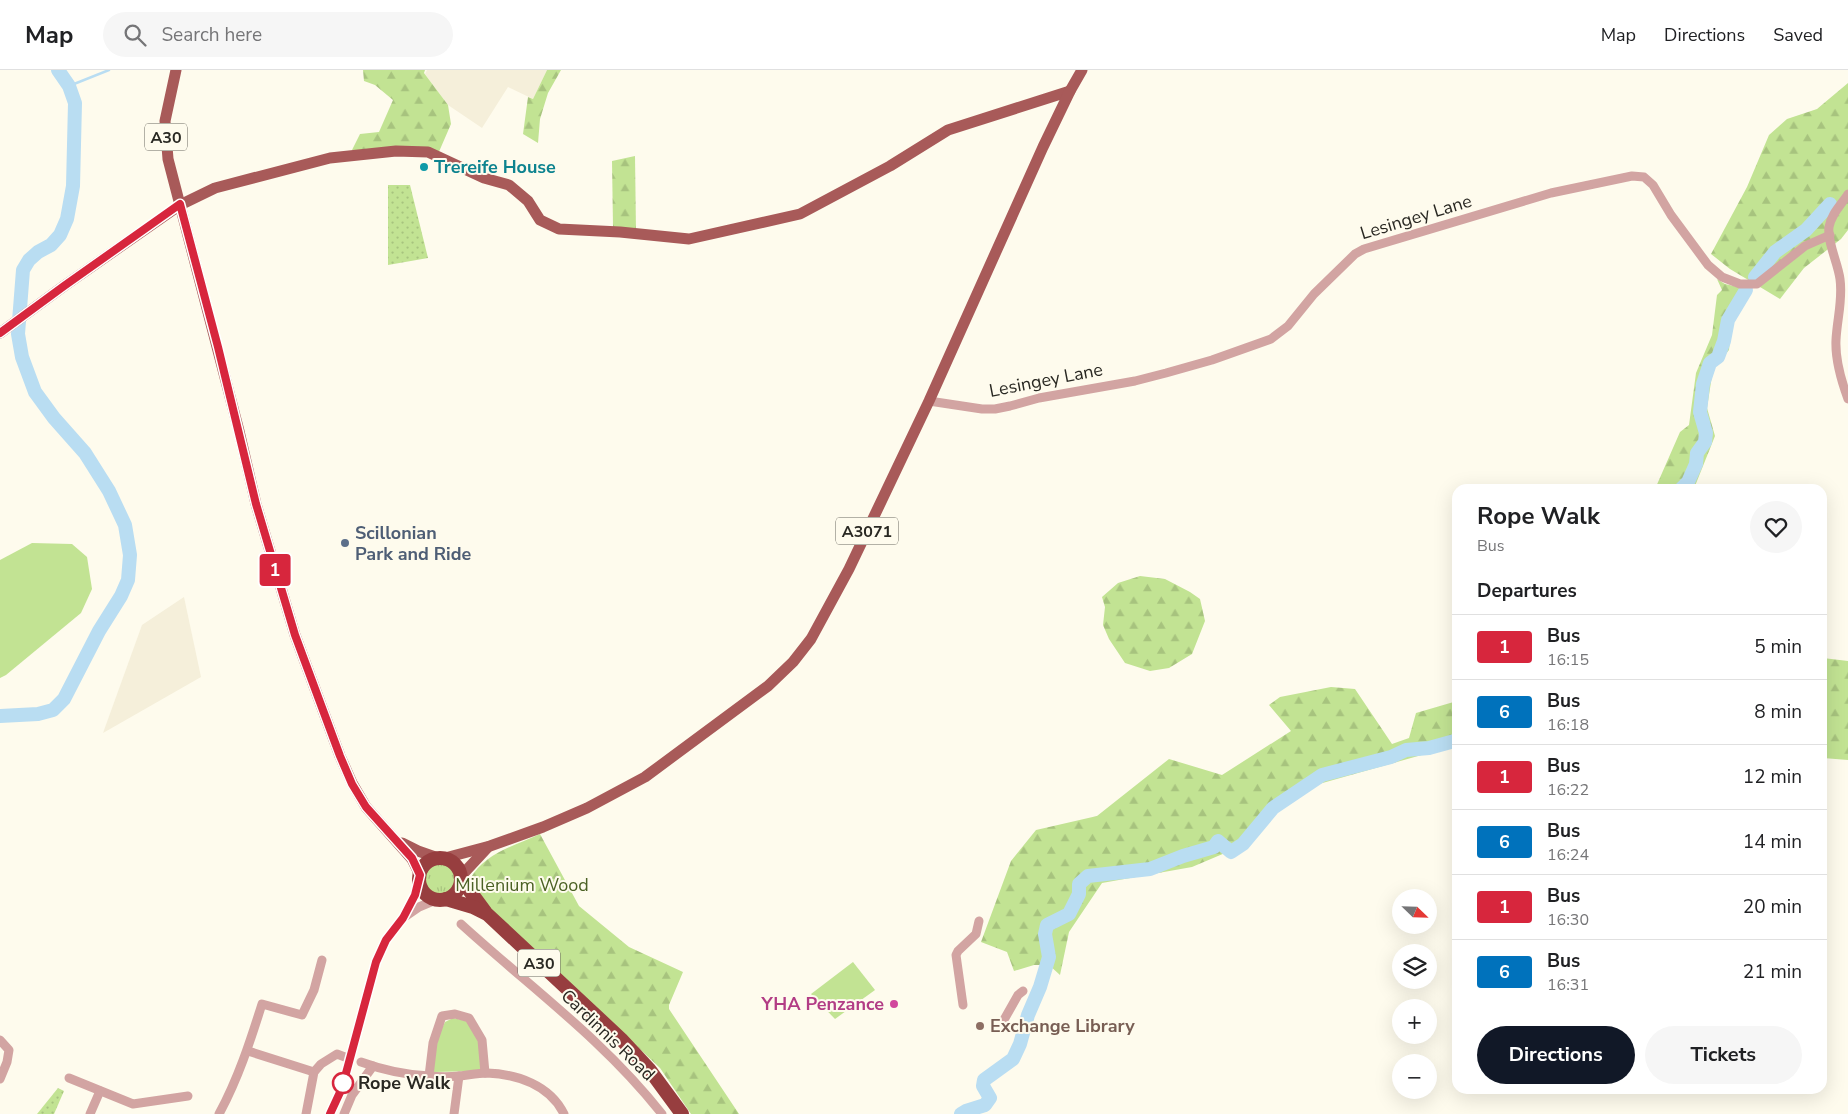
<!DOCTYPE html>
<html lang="en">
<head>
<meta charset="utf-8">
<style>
  :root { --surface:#fff; --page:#f6f6f6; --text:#202124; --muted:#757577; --line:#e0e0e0; --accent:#111827 }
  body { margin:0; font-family:"Nunito Sans",sans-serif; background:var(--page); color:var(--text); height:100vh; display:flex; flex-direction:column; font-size:19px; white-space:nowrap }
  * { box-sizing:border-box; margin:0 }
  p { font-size:16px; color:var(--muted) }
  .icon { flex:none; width:28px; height:28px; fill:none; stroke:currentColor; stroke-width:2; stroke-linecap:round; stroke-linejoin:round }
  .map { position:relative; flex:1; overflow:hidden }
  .details { position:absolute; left:1452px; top:414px; width:375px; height:610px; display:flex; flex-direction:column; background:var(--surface); border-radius:15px; box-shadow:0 5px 20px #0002 }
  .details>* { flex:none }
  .badge { padding:0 10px; border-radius:4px; font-size:18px; line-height:32px }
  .needle { width:32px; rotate:113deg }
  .buttons { position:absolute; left:1392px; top:819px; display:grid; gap:10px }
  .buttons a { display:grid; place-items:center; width:45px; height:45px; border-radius:50%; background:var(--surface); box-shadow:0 5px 20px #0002; font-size:25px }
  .map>.badge { position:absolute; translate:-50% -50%; box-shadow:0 0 0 2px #fff }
  h2 { padding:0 25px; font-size:19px; line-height:45px }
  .round { display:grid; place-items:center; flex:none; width:52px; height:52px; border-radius:26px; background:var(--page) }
  .overview { display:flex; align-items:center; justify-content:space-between; height:85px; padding:0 25px }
  h1 { font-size:24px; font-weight:700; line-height:38px }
  .primary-button { display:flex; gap:10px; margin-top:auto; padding:10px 25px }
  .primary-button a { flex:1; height:58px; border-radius:30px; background:var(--accent); color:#fff; font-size:20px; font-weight:700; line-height:58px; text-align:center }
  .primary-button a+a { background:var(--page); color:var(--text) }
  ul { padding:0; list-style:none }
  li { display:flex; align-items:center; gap:15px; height:65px; padding:0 25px; border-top:1px solid var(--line) }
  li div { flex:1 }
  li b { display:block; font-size:19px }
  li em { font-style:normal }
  li .badge { min-width:55px; font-weight:700; text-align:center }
  header { display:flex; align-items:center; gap:30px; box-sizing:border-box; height:70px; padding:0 25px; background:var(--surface); border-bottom:1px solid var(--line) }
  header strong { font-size:24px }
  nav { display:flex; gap:28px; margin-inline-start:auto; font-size:18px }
  .search { width:350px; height:45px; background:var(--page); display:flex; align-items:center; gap:12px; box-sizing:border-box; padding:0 18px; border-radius:28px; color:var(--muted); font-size:19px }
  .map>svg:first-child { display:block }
</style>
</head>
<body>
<header>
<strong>Map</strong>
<div class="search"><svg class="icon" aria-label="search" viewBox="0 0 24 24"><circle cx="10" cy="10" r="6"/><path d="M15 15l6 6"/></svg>Search here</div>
<nav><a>Map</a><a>Directions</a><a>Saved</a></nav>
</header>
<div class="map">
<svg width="1848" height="1044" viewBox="0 0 1848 1044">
  <defs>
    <pattern id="grass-tufts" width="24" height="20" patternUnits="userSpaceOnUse" patternTransform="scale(1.25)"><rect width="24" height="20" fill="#c2e393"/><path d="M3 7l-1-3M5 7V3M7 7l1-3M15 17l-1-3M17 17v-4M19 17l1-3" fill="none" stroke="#a7c37e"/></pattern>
    <pattern id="forest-firs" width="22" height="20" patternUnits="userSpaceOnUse" patternTransform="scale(1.25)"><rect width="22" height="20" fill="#c2e393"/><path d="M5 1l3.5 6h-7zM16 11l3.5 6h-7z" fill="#a7c37e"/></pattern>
    <pattern id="garden-dots" width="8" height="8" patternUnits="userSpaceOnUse" patternTransform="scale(1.25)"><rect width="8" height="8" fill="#c2e393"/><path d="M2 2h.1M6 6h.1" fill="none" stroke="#a7c37e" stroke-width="1.8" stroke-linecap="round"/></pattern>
  </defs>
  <rect width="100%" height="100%" fill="#fefbed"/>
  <!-- built -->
  <g fill="#f5efda">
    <polygon points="427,0 547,0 533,29 508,17 482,58 448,35 425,4"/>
    <polygon points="184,527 201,607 103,663 142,555"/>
  </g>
  <!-- grass -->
  <circle fill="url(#grass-tufts)" cx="440" cy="809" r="16"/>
  <!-- forest -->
  <g fill="url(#forest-firs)">
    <polygon points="363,0 425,0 424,3 448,35 451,54 438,84 352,80 360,64 379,62 393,30 375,15 364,11"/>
    <polygon points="547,0 561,0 548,23 540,49 538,73 523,64 528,27 533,29"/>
    <polygon points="1848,13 1848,160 1841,169 1804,198 1780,229 1730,199 1711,184 1747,117 1769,65 1787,49 1817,39"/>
    <polygon points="635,86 636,162 613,157 612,91"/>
    <polygon points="1717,209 1725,214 1752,220 1732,248 1729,280 1713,299 1707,338 1715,366 1695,416 1692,419 1655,419 1680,362 1689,355 1696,303 1712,265 1717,225 1722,220"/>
    <polygon points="1140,506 1165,509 1190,522 1200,529 1205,551 1192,584 1169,598 1150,601 1125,593 1109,569 1103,555 1105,537 1102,527 1118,513"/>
    <polygon points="1823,588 1848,591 1848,690 1823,688"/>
    <polygon points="1331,617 1355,619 1392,674 1409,668 1416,643 1457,631 1457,675 1319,714 1277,741 1251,772 1192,797 1102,813 1069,862 1060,905 1049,895 1034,895 1014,901 1007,882 981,872 1011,791 1036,760 1097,746 1169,689 1222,705 1291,661 1269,635 1280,627"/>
    <path d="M540 764 579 836 629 877 683 902 669 935V939L739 1044H691L660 998 490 839 470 809C485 783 514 776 540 764Z"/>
  </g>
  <!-- park -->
  <g fill="#c2e393">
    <polygon points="32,473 72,474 87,487 92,519 81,543 6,605 0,608 0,490"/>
    <polygon points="853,892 875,920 835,949 811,924"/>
    <polygon points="453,948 467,951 482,975 483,999 478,1001 434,1002 432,999 439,964 445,952"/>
  </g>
  <!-- garden -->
  <g fill="url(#garden-dots)">
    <polygon points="388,115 410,115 428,188 388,195"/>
    <polygon points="58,1018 64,1021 54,1044 37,1044"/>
  </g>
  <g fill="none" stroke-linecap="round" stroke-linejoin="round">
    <!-- stream -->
    <polyline stroke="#b9ddf2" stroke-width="2.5" points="69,16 109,0"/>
    <!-- river -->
    <g stroke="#b9ddf2" stroke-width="14">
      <polyline points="1755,207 1775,182 1806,160 1830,134"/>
      <polyline points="1681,419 1688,412 1696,394 1697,383 1705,372 1706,363 1700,342 1703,314 1710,293 1718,287 1724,271 1728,250 1746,220"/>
      <polyline points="0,646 38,644 53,640 64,629 99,561 121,526 128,510 130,485 125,455 109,421 85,383 54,348 35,322 22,287 18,264 23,200 29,190 38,182 51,175 60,165 67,149 73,116 75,33 69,16 58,0"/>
      <polyline points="961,1044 966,1041 985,1035 990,1028 983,1016 984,1010 1013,989 1020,974 1028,945 1040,917 1049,887 1045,864 1047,855 1069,844 1079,824 1079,814 1088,806 1150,799 1183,786 1214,777 1218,771 1231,782 1243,774 1273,738 1322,705 1391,687 1406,680 1429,678 1458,670"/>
    </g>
    <!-- minor -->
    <g stroke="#d2a4a2" stroke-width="9">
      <path d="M1848 124C1842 134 1831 144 1829 157 1827 172 1838 193 1840 209 1843 230 1837 249 1836 270 1835 290 1841 310 1848 329"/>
      <polyline points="929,331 982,339 995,339 1010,336 1039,328 1135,311 1166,303 1212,290 1271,269 1288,256 1314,224 1355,184 1364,179 1551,123 1632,106 1644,107 1653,115 1671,145 1708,195 1722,207 1740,214 1757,214 1805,176 1830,165"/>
      <polyline points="403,848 419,837 438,829"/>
      <path d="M461 854C530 917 604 970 662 1044"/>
      <polyline points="963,935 956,885 958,881 976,864 979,851"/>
      <polyline points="1005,948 1018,925 1023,921"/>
      <polyline points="0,970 9,980 7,992 0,1009"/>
      <polyline points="248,981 314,1002"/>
      <path d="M361 992C383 1000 406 1005 429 1006 439 1007 450 1007 460 1006 469 1005 478 1003 487 1003 517 1004 550 1015 564 1044"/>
      <polyline points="429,1006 433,973 442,946 455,944 469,948 482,970 485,1003"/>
      <polyline points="69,1008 133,1034 188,1026"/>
      <polyline points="90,1044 100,1021"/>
      <path d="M219 1044C238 1009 250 972 262 934L302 945 314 920 322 890"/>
      <polyline points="306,1044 314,1002 321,994 337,984 350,989"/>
      <polyline points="330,1044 342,1018 376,892 386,870 403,848 415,825 419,809"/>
      <polyline points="344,1044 352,1025 373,996"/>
      <polyline points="454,1044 459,1006"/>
    </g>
    <!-- major -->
    <g stroke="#a85a59" stroke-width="11">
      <polyline points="176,0 165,51 168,89 239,361 256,434 295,565 340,686 352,713 366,737 412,789 420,805"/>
      <polyline points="0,263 64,216 180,135 215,118 330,88 396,81 428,82 484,108 509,115 528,131 540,150 559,159 620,162 689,169 800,144 890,96 948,60 1070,21"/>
      <polyline points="402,773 418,781 438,788"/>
      <polyline points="445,788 490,776 543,757 587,738 645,707 768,616 793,592 811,569 849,499 929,331 1043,77 1070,21 1082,0"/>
      <polyline points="461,806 488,777"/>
    </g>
    <!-- highway -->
    <g stroke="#973e3f" stroke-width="14">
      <circle cx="440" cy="809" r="21"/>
      <polyline points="461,809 486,843 621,969 649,999 682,1044"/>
      <polyline points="446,829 473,837 485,843"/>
    </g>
  </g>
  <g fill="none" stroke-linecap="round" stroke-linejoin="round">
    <defs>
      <polyline id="line" points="0,263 64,216 180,134 218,277 256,434 295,565 340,686 352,714 366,737 412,788 420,805 415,825 403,848 386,870 376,892 342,1018 330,1044"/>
    </defs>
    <!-- line casing -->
    <use href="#line" stroke="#fff" stroke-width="11"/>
    <!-- line -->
    <use href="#line" stroke="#d7263d" stroke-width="8"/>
  </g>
  <!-- markers -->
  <circle fill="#0f9aa8" stroke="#fefbed" stroke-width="2" cx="424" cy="97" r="5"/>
  <circle fill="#5c6f8a" stroke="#fefbed" stroke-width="2" cx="345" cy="473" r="5"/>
  <circle fill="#d1479c" stroke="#fefbed" stroke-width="2" cx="894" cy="934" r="5"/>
  <circle fill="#8d6e63" stroke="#fefbed" stroke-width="2" cx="980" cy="956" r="5"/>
  <circle fill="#fff" stroke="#d7263d" stroke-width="2.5" cx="343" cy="1013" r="10"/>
  <g text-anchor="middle" stroke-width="4" stroke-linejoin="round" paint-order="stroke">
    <!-- shield labels -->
    <g fill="#fefbed" stroke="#69675f" stroke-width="1">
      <rect x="145" y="53.5" width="42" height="27" rx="4"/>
      <rect x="836" y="447.5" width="62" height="27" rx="4"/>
      <rect x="518" y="879.5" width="42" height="27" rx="4"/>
    </g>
    <g font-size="16" font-weight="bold" fill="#292822">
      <text x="166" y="73">A30</text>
      <text x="867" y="467">A3071</text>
      <text x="539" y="899">A30</text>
    </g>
    <!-- culture labels -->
    <g font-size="18" font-weight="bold" fill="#0d838f" stroke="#fefbed" text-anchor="start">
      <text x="434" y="103">Trereife House</text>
    </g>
    <!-- street labels -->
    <g font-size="18" fill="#292822" stroke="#fefbed">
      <text transform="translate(1416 147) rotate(-17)" y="6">Lesingey Lane</text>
      <text transform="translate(1046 310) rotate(-11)" y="6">Lesingey Lane</text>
      <text transform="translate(608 965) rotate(44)" y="6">Cardinnis Road</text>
    </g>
    <!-- service labels -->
    <g font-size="18" font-weight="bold" fill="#4e5e75" stroke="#fefbed" text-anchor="start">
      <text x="355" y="469">Scillonian<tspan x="355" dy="21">Park and Ride</tspan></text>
    </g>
    <!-- park labels -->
    <g font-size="18" fill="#4b6124" stroke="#fefbed">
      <text x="522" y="821">Millenium Wood</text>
    </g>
    <!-- hotel labels -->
    <g font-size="18" font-weight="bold" fill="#b23c85" stroke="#fefbed" text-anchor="end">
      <text x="884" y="940">YHA Penzance</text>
    </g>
    <!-- education labels -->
    <g font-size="18" font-weight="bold" fill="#785e54" stroke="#fefbed" text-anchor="start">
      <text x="990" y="962">Exchange Library</text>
    </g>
    <!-- stop labels -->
    <g font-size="18" font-weight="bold" fill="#292822" stroke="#fefbed" text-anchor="start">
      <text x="358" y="1019">Rope Walk</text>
    </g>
  </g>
</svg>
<div class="buttons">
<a><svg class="needle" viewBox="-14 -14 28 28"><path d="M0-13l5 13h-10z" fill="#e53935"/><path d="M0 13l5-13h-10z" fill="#757577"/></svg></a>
<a><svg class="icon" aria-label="layers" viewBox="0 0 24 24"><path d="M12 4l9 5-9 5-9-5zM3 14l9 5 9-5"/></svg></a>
<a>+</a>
<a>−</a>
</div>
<b class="badge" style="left:275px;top:500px;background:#d7263d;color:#fff">1</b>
<section class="details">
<div class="overview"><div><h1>Rope Walk</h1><p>Bus</p></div><a class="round"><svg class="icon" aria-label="heart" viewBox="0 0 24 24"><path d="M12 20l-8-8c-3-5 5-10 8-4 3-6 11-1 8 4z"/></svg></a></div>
<h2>Departures</h2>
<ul>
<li><span class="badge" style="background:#d7263d;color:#fff">1</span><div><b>Bus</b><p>16:15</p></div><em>5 min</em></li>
<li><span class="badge" style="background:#0072bc;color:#fff">6</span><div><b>Bus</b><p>16:18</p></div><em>8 min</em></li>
<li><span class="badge" style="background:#d7263d;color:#fff">1</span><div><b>Bus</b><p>16:22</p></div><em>12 min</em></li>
<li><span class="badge" style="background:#0072bc;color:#fff">6</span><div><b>Bus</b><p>16:24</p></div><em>14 min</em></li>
<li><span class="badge" style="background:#d7263d;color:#fff">1</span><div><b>Bus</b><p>16:30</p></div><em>20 min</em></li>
<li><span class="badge" style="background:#0072bc;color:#fff">6</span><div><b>Bus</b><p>16:31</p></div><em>21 min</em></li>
</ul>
<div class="primary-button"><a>Directions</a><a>Tickets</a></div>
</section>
</div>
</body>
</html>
